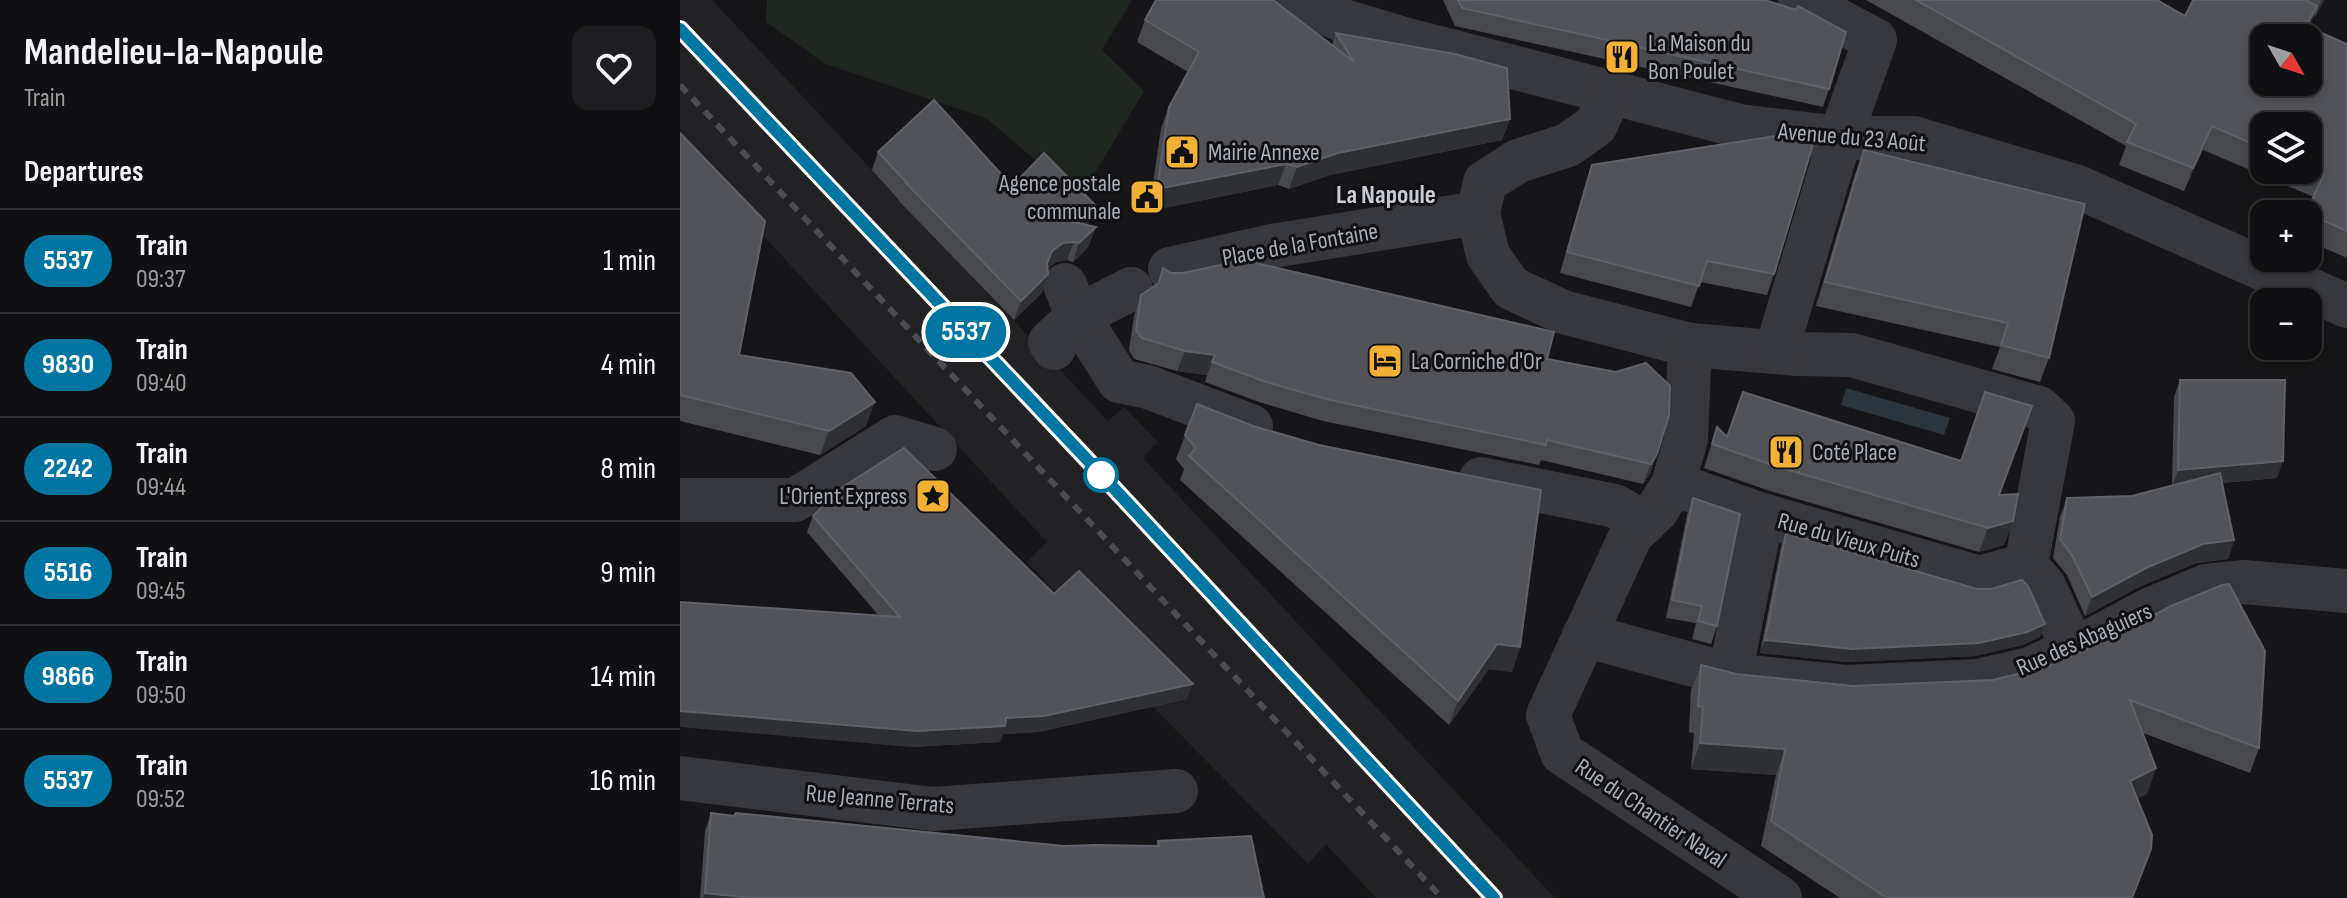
<!DOCTYPE html>
<html lang="en">
<head>
<meta charset="utf-8">
<style>
  :root { --surface:#101012; --page:#1e1e20; --text:#f1f3f6; --muted:#9c9d9f; --line:#303032 }
  body { margin:0; font-family:"Sofia Sans Condensed",sans-serif; background:var(--page); color:var(--text); height:100vh; display:flex; flex-direction:column; font-size:30px; white-space:nowrap }
  * { box-sizing:border-box; margin:0 }
  p { font-size:26px; color:var(--muted) }
  .icon { flex:none; width:44px; height:44px; fill:none; stroke:currentColor; stroke-width:2; stroke-linecap:round; stroke-linejoin:round }
  .map { position:relative; flex:1; overflow:hidden }
  .sheet { display:flex; flex-direction:column; background:var(--surface); width:680px }
  .sheet>* { flex:none }
  .badge { padding:0 16px; border-radius:26px; font-size:28px; line-height:52px }
  .needle { width:52px; rotate:129deg }
  .tools { position:absolute; left:1570px; top:24px; display:grid; gap:16px }
  .tools a { display:grid; place-items:center; width:72px; height:72px; border-radius:16px; background:var(--surface); box-shadow:0 4px 12px #0003,0 0 0 2px var(--line); font-size:40px }
  .map>.badge { position:absolute; translate:-50% -50%; box-shadow:0 0 0 4px #fff }
  h2 { padding:0 24px; font-size:30px; line-height:72px }
  .round { display:grid; place-items:center; flex:none; width:84px; height:84px; border-radius:16px; background:var(--page) }
  .overview { display:flex; align-items:center; justify-content:space-between; height:136px; padding:0 24px }
  h1 { font-size:38px; font-weight:700; line-height:60px }
  ul { padding:0; list-style:none }
  li { display:flex; align-items:center; gap:24px; height:104px; padding:0 24px; border-top:2px solid var(--line) }
  li div { flex:1 }
  li b { display:block; font-size:30px }
  li em { font-style:normal }
  li .badge { min-width:88px; font-weight:700; text-align:center }
  main { display:flex; flex:1; min-height:0 }
  .map>svg:first-child { display:block }
</style>
</head>
<body>
<main>
<section class="sheet">
<div class="overview"><div><h1>Mandelieu-la-Napoule</h1><p>Train</p></div><a class="round"><svg class="icon" aria-label="heart" viewBox="0 0 24 24"><path d="M12 20l-8-8c-3-5 5-10 8-4 3-6 11-1 8 4z"/></svg></a></div>
<h2>Departures</h2>
<ul>
<li><span class="badge" style="background:#0075a1;color:#fff">5537</span><div><b>Train</b><p>09:37</p></div><em>1 min</em></li>
<li><span class="badge" style="background:#0075a1;color:#fff">9830</span><div><b>Train</b><p>09:40</p></div><em>4 min</em></li>
<li><span class="badge" style="background:#0075a1;color:#fff">2242</span><div><b>Train</b><p>09:44</p></div><em>8 min</em></li>
<li><span class="badge" style="background:#0075a1;color:#fff">5516</span><div><b>Train</b><p>09:45</p></div><em>9 min</em></li>
<li><span class="badge" style="background:#0075a1;color:#fff">9866</span><div><b>Train</b><p>09:50</p></div><em>14 min</em></li>
<li><span class="badge" style="background:#0075a1;color:#fff">5537</span><div><b>Train</b><p>09:52</p></div><em>16 min</em></li>
</ul>
</section>
<div class="map">
<svg width="1667" height="898" viewBox="0 0 1667 898">
  <rect width="100%" height="100%" fill="#161618"/>
  <!-- built -->
  <polygon fill="#222225" points="0,0 32,0 428,421 444,407 478,442 463,458 875,898 696,898 646,844 628,864 356,588 364,578 347,562 367,542 26,174 0,153"/>
  <!-- green -->
  <polygon fill="#1e261f" points="87,0 452,0 422,50 464,91 400,198 306,118 146,64 86,22"/>
  <!-- water -->
  <polygon fill="#2c353c" points="1166,388 1270,418 1264,435 1161,405"/>
  <g fill="none" stroke-linecap="round" stroke-linejoin="round">
    <!-- minor -->
    <g stroke="#37383d" stroke-width="44">
      <polyline points="615,0 664,21 724,39 1060,126 1160,138 1234,138 1398,187 1667,306"/>
      <polyline points="930,93 916,125 888,145 838,161 805,182 798,213 808,255 831,288 883,312 1010,345 1006,439 993,484 977,510 951,535 868,715 882,753 1100,898"/>
      <polyline points="490,269 592,246 798,213"/>
      <polyline points="385,285 398,316 439,381 468,387 571,426"/>
      <polyline points="1010,345 1118,354 1172,355 1359,408 1373,421 1346,565 1364,586 1393,649"/>
      <polyline points="374,348 370,342 398,316 451,289"/>
      <polyline points="1096,352 1160,138 1195,40 1120,0"/>
      <polyline points="801,479 935,506 964,523"/>
      <polyline points="993,484 1082,515 1299,578 1346,565"/>
      <polyline points="0,500 115,500 215,437 255,449"/>
      <polyline points="904,635 1050,675 1166,687 1298,681 1350,669 1411,641 1471,609 1526,586 1564,582 1667,591"/>
      <polyline points="1050,675 1082,515"/>
      <polyline points="0,778 253,809 496,791"/>
    </g>
    <!-- rail -->
    <g stroke="#4a4c52" stroke-width="6" stroke-dasharray="10 8" stroke-linecap="butt">
      <polyline points="0,29 416,469 814,898"/>
      <polyline points="0,85 762,898"/>
    </g>
  </g>
  <!-- wall -->
  <g fill="#47494d" fill-rule="evenodd">
    <polygon points="763,0 1085,0 1149,89 1143,107 775,26"/>
    <path d="M1186 0H1477L1505 16 1628 1 1627 0H1644L1635 17 1634 15 1629 27 1667 44V258L1628 241V214H1626L1634 197 1523 150 1504 191 1439 165 1446 146ZM1584 126H1628V170H1584Z"/>
    <polygon points="465,20 652,45 656,33 830,119 822,140 650,175 609,189 598,185 469,211 481,128 489,107 508,72 457,42"/>
    <polygon points="0,133 59,355 186,426 140,455 0,421"/>
    <polygon points="1184,150 1369,358 1360,382 1312,369 1320,347 1136,306 1175,174"/>
    <polygon points="198,152 415,205 408,223 404,224 409,246 393,262 387,260 376,262 368,268 362,293 334,320 219,201 219,200 192,170"/>
    <polygon points="912,165 1094,274 1087,295 1020,282 1011,307 880,273 905,186"/>
    <polygon points="483,268 491,273 867,359 977,454 970,474 963,484 861,460 859,465 643,421 579,402 525,382 527,375 497,371 454,359 449,350 454,316 461,295 477,284"/>
    <polygon points="1500,380 1597,478 1542,483 1554,540 1548,559 1516,563 1459,587 1405,616 1387,575 1373,558 1380,517 1387,498 1452,496 1492,486 1494,397"/>
    <polygon points="517,404 840,647 832,672 809,669 769,725 500,480 504,469 496,459"/>
    <polygon points="1037,427 1047,437 1319,495 1333,521 1324,545 1299,552 1090,491 1024,468"/>
    <polygon points="1013,498 1037,626 1031,644 1012,639 1016,623 986,618 1007,515"/>
    <polygon points="133,516 374,594 507,699 358,732 323,734 320,742 231,747 199,616 127,532"/>
    <polygon points="1106,533 1360,637 1342,645 1295,656 1167,662 1080,653 1101,547"/>
    <polygon points="1021,665 1056,674 1173,686 1313,680 1369,666 1579,748 1570,773 1463,733 1476,768 1467,794 1457,798 1452,898 1160,898 1081,846 1096,775 1011,769 1014,733 1009,732 1011,690"/>
    <polygon points="31,813 384,846 476,846 478,841 584,898 20,898 25,831"/>
  </g>
  <!-- shaded-wall -->
  <g fill="#2f3033">
    <polygon points="1641,0 1644,0 1635,17"/>
    <polygon points="1637,6 1629,29 1626,26"/>
    <polygon points="830,119 822,140 650,175 609,189 617,167 658,153"/>
    <polygon points="1532,126 1523,150 1504,191 1513,168"/>
    <polygon points="606,164 598,185 469,211 477,189"/>
    <polygon points="415,205 408,223 358,234 364,215"/>
    <polygon points="416,227 409,246 393,262 399,243"/>
    <polygon points="394,242 387,260 376,262 366,269 360,281 372,251 383,243"/>
    <polygon points="368,274 362,293 334,320 341,301"/>
    <polygon points="505,351 535,355 527,375 497,371"/>
    <polygon points="195,402 186,426 140,455 149,431"/>
    <polygon points="977,454 970,474 963,484 971,464"/>
    <polygon points="1603,461 1597,478 1492,487 1498,470"/>
    <polygon points="1333,521 1324,545 1299,552 1308,528"/>
    <polygon points="1554,540 1548,559 1516,563 1459,587 1405,616 1412,597 1466,568 1523,544"/>
    <polygon points="1365,624 1360,637 1342,645 1295,656 1167,662 1080,653 1085,640"/>
    <polygon points="817,644 840,647 832,672 809,669 769,725 778,701"/>
    <polygon points="513,684 507,699 358,732 323,734 320,742 231,747 0,727 0,711 326,718"/>
    <polygon points="1020,743 1105,749 1096,775 1011,769"/>
    <polygon points="1476,768 1467,794 1441,807 1450,781"/>
    <polygon points="25,893 72,898 23,898"/>
  </g>
  <!-- building -->
  <g fill="#525359" stroke="#5f6168" stroke-width="2" fill-rule="evenodd">
    <polygon points="476,0 593,0 674,62 656,33 775,54 827,68 830,119 658,153 617,167 606,164 477,189 489,107 519,52 465,20"/>
    <polygon points="778,0 1085,0 1116,10 1118,6 1166,32 1149,89 782,8"/>
    <path d="M1236 0H1477L1505 16 1513 0H1625L1637 6 1626 26 1667 44V231L1626 213 1644 174 1628 167V126H1584V149L1532 126 1513 168 1447 142 1456 124ZM1584 38H1628V82H1584Z"/>
    <polygon points="254,100 332,186 364,153 415,205 364,215 416,227 399,243 394,242 383,243 372,251 367,263 368,274 341,301 226,183 227,183 198,152"/>
    <polygon points="0,133 85,221 59,355 171,373 195,402 149,431 0,395"/>
    <polygon points="1101,135 1134,141 1094,274 1027,261 1019,286 887,252 912,165"/>
    <polygon points="1184,150 1405,204 1369,358 1321,345 1328,323 1145,282"/>
    <polygon points="563,260 874,332 867,359 936,372 966,363 990,386 989,415 977,454 971,464 867,440 866,445 650,400 586,382 532,362 535,355 505,351 462,338 456,330 461,295 479,283 483,268 491,273 503,273"/>
    <polygon points="1500,380 1605,380 1603,461 1498,470"/>
    <polygon points="1063,392 1281,461 1305,392 1352,406 1319,495 1338,494 1333,521 1308,528 1098,467 1032,444 1037,427 1047,437"/>
    <polygon points="517,404 573,426 639,445 861,490 840,647 817,644 778,701 509,456 516,448 505,435"/>
    <polygon points="224,448 374,594 399,571 513,684 364,716 326,718 325,726 237,731 0,711 0,602 220,617 133,516 161,488"/>
    <polygon points="1540,473 1554,540 1523,544 1466,568 1412,597 1393,557 1380,539 1387,498 1452,496"/>
    <polygon points="1013,498 1060,514 1037,626 1018,621 1022,606 992,600"/>
    <polygon points="1106,533 1297,589 1311,589 1342,580 1348,586 1365,624 1347,632 1299,643 1172,649 1085,640"/>
    <polygon points="1549,584 1585,651 1579,748 1450,700 1476,768 1450,781 1472,835 1471,849 1452,898 1207,898 1091,821 1105,749 1020,743 1023,707 1018,706 1021,665 1056,674 1173,686 1313,680 1369,666 1432,638 1491,606 1542,585"/>
    <polygon points="31,813 54,816 56,813 384,846 416,845 479,846 478,841 571,836 584,898 72,898 25,893"/>
  </g>
  <g fill="none" stroke-linecap="round" stroke-linejoin="round">
    <defs>
      <polyline id="line" points="0,29 416,469 814,898"/>
    </defs>
    <!-- line casing -->
    <use href="#line" stroke="#fff" stroke-width="18"/>
    <!-- line -->
    <use href="#line" stroke="#0075a1" stroke-width="12"/>
  </g>
  <!-- icons -->
  <defs>
    <symbol id="restaurant-square" viewBox="-11 -11 22 22"><rect x="-9" y="-9" width="18" height="18" rx="4" fill="#f2b134" stroke="#111113"/><path d="M-5-6h1v4h1v-4h1v4h1v-4h1v5L-1.5 .5V6h-2V.5L-5-1ZM5-6V6H3V1.5H1.5Q1.5-4 5-6Z" fill="#111"/></symbol>
    <symbol id="civic-square" viewBox="-11 -11 22 22"><rect x="-9" y="-9" width="18" height="18" rx="4" fill="#f2b134" stroke="#111113"/><path d="M-.6-6.5H3V-4.5H.6V-3L4-1V1h2V6H-6V1h2V-1L-.6-3ZM-1.2 2.5V6h2.4V2.5Z" fill="#111"/></symbol>
    <symbol id="hotel-square" viewBox="-11 -11 22 22"><rect x="-9" y="-9" width="18" height="18" rx="4" fill="#f2b134" stroke="#111113"/><path d="M-6-4.5h1.5V1H6V5H4.5V3h-9V5H-6ZM-4 0a1.8 1.8 0 1 1 3.6 0ZM.5 0V-2.5h3Q6-2.5 6 0Z" fill="#111"/></symbol>
    <symbol id="sight-square" viewBox="-11 -11 22 22"><rect x="-9" y="-9" width="18" height="18" rx="4" fill="#f2b134" stroke="#111113"/><path d="M0-6L1.8-2.2L6-1.7L2.9 1.2L3.7 5.4L0 3.3L-3.7 5.4L-2.9 1.2L-6-1.7L-1.8-2.2Z" fill="#111"/></symbol>
  </defs>
  <g fill-rule="evenodd">
    <use href="#restaurant-square" x="922" y="37" width="40" height="40"/>
    <use href="#civic-square" x="482" y="132" width="40" height="40"/>
    <use href="#civic-square" x="447" y="177" width="40" height="40"/>
    <use href="#hotel-square" x="685" y="341" width="40" height="40"/>
    <use href="#restaurant-square" x="1086" y="432" width="40" height="40"/>
    <use href="#sight-square" x="233" y="476" width="40" height="40"/>
  </g>
  <!-- markers -->
  <circle fill="#fff" stroke="#0075a1" stroke-width="4" cx="421" cy="475" r="16"/>
  <g text-anchor="middle" stroke-width="6" stroke-linejoin="round" paint-order="stroke">
    <!-- poi labels -->
    <g font-size="24" fill="#a8adb8" stroke="#111113" text-anchor="start">
      <text x="968" y="51">La Maison du<tspan x="968" dy="28">Bon Poulet</tspan></text>
      <text x="528" y="160">Mairie Annexe</text>
      <text x="441" y="191" text-anchor="end">Agence postale<tspan x="441" dy="28">communale</tspan></text>
      <text x="731" y="369">La Corniche d'Or</text>
      <text x="1132" y="460">Coté Place</text>
      <text x="227" y="504" text-anchor="end">L'Orient Express</text>
    </g>
    <!-- street labels -->
    <g font-size="24" fill="#a8adb8" stroke="#111113">
      <text transform="translate(1172 137) rotate(5)" y="8">Avenue du 23 Août</text>
      <text transform="translate(620 244) rotate(-10)" y="8">Place de la Fontaine</text>
      <text transform="translate(1169 540) rotate(16)" y="8">Rue du Vieux Puits</text>
      <text transform="translate(1404 639) rotate(-24)" y="8">Rue des Abaguiers</text>
      <text transform="translate(200 799) rotate(5)" y="8">Rue Jeanne Terrats</text>
      <text transform="translate(971 813) rotate(34)" y="8">Rue du Chantier Naval</text>
    </g>
    <!-- neighbourhood labels -->
    <g font-size="26" font-weight="bold" fill="#c9ccd4" stroke="#111113">
      <text x="706" y="203">La Napoule</text>
    </g>
  </g>
</svg>
<div class="tools">
<a><svg class="needle" viewBox="-14 -14 28 28"><path d="M0-13l5 13h-10z" fill="#e53935"/><path d="M0 13l5-13h-10z" fill="#9c9d9f"/></svg></a>
<a><svg class="icon" aria-label="layers" viewBox="0 0 24 24"><path d="M12 4l9 5-9 5-9-5zM3 14l9 5 9-5"/></svg></a>
<a>+</a>
<a>−</a>
</div>
<b class="badge" style="left:286px;top:332px;background:#0075a1;color:#fff">5537</b>
</div>
</main>
</body>
</html>
